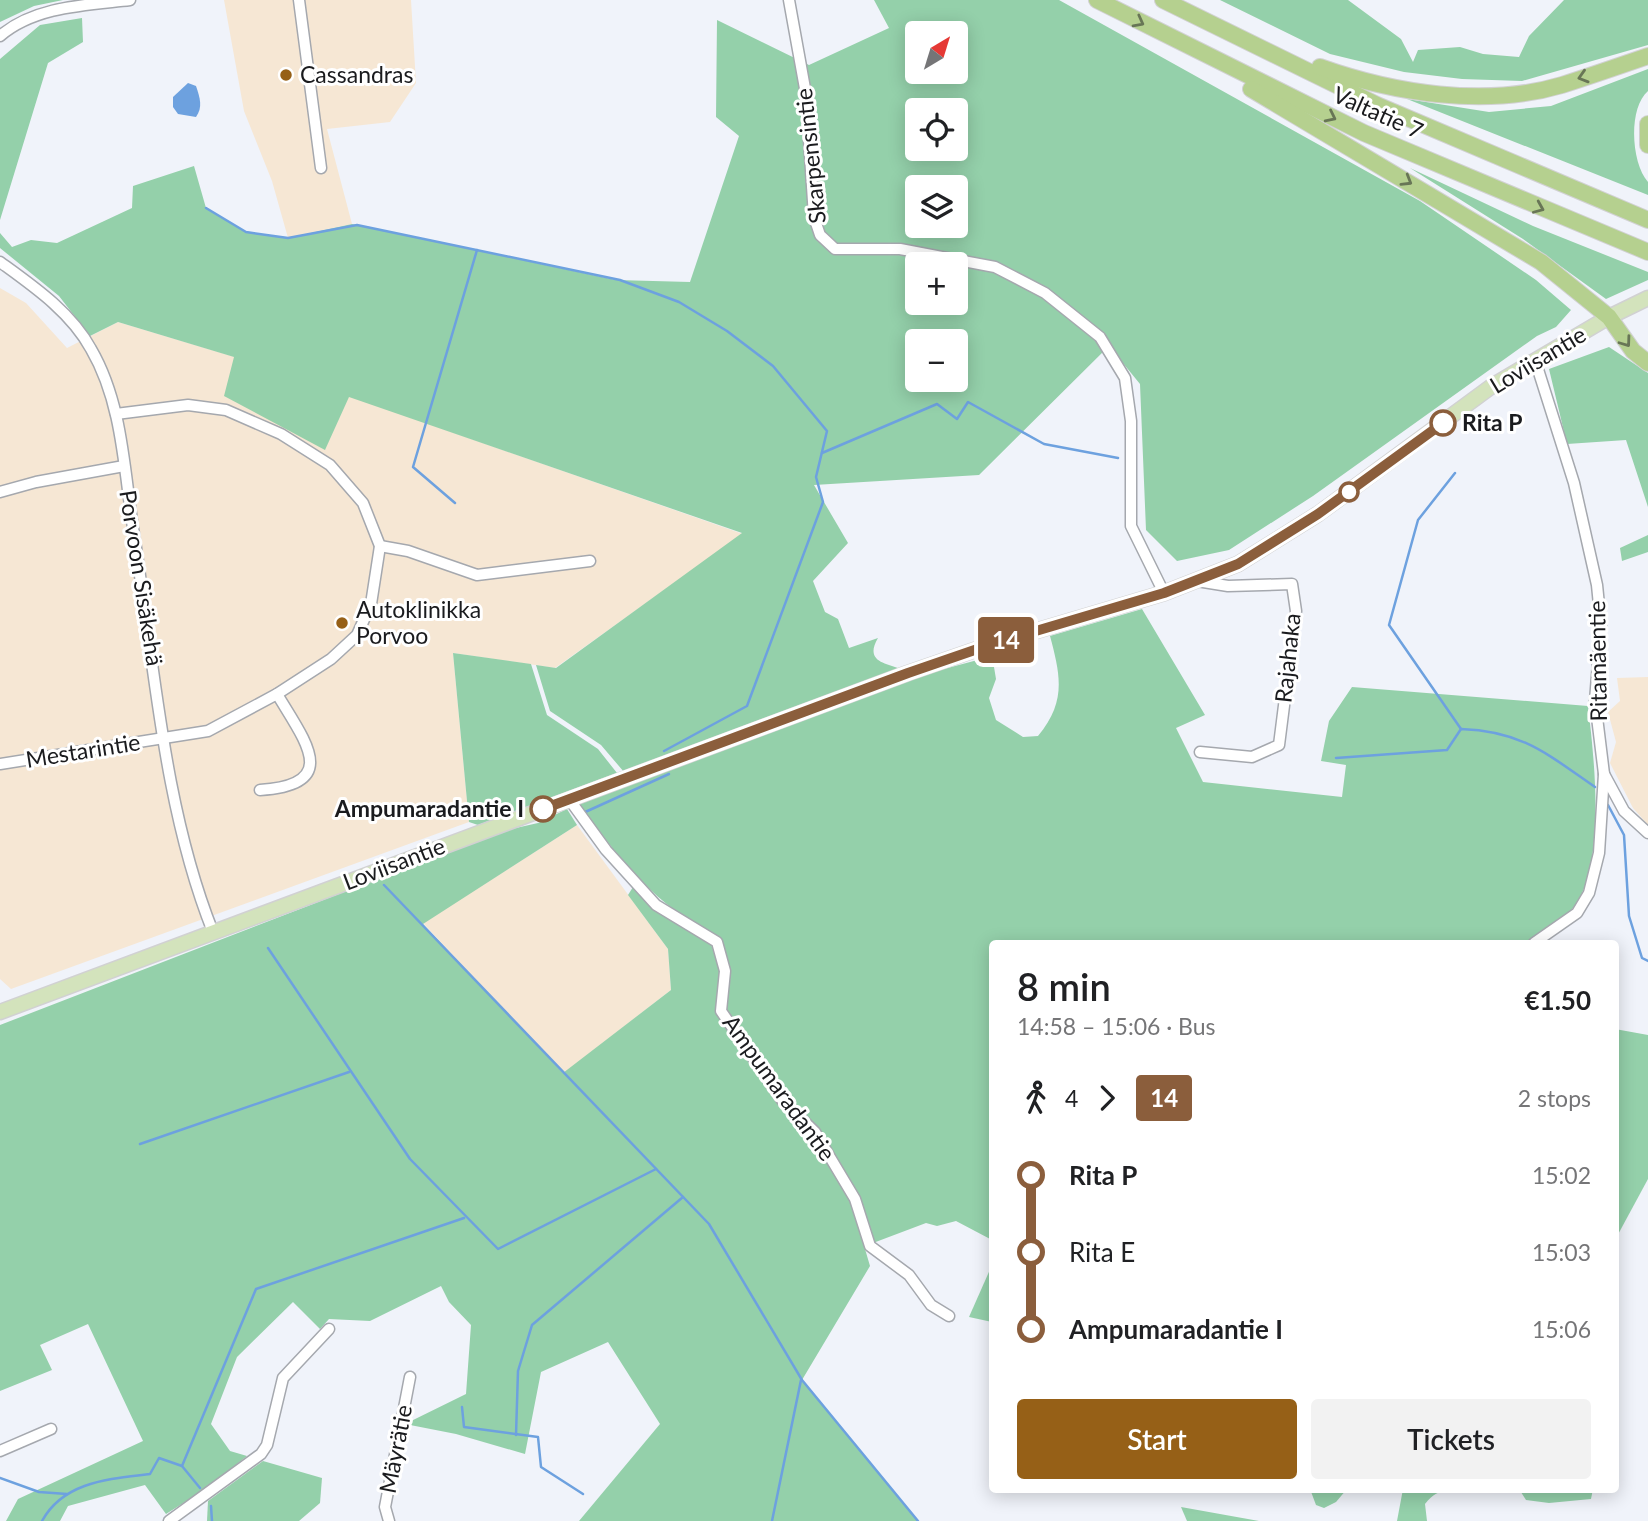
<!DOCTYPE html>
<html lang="en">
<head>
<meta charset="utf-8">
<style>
  :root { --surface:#fff; --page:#f2f2f2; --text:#202124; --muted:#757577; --accent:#966017 }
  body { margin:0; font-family:Lato,sans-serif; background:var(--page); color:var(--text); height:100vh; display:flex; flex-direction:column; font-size:26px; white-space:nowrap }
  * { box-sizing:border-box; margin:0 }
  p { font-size:23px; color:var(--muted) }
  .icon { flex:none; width:38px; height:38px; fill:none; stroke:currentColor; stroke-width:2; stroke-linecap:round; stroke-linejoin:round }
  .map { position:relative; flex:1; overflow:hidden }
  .sheet { position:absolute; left:989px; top:940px; width:630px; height:553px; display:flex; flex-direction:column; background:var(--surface); border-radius:7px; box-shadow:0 4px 18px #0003 }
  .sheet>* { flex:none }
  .badge { padding:0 14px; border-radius:5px; font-size:24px; line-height:46px }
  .needle { width:46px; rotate:38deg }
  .controls { position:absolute; left:905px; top:21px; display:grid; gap:14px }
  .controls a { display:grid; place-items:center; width:63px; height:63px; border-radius:7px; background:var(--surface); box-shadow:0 4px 18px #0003; font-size:35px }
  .map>.badge { position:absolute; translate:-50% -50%; box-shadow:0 0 0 4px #fff }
  .legs { display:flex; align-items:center; gap:10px; height:77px; padding:0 28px; font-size:23px }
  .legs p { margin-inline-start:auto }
  .summary { display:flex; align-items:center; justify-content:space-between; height:119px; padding:0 28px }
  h1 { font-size:38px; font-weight:600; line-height:52px }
  .cta { display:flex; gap:14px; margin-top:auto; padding:14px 28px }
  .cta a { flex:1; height:80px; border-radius:7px; background:var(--accent); color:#fff; font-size:28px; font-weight:600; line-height:80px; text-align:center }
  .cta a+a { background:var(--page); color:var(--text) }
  ul { padding:0 28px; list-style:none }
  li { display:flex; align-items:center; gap:24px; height:77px; font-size:26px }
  li i { display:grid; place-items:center; width:10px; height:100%; margin:0 9px; background:currentColor }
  li i::after { content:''; width:18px; height:18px; margin:-9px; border:5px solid; border-radius:50%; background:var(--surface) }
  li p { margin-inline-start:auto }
  li:first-child i { background:linear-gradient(#0000 50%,currentColor 0) }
  li:last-child i { background:linear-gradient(currentColor 50%,#0000 0) }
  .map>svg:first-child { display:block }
</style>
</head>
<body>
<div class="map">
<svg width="1648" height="1521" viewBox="0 0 1648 1521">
  <rect width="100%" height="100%" fill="#f0f3fa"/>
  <!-- industrial -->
  <g fill="#f6e7d4">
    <polygon points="224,0 411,0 416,83 390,122 327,129 352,224 288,238 272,181 244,111"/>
    <polygon points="0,288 26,303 67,348 118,322 235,357 325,449 349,396 743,534 555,668 453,653 469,822 11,989 0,979"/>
    <polygon points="1648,677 1648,825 1633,808 1610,763 1616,742 1608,712 1620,701 1617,678"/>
    <polygon points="577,825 668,949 671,990 563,1074 423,923"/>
  </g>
  <!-- green -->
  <g fill="#94d0aa" fill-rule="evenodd">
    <polygon points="0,0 63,0 34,6 0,22"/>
    <path d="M874 0H1059L1420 201 1536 280 1571 310 1556 327 1537 336 1313 496 1229 550 1177 561 1146 530 1140 384 1109 346 979 475 814 485 848 543 813 581 825 612 838 619 849 648 878 638C864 662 886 663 900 669L624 772 601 745 550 711 536 665 556 668 742 533 349 397 325 450 224 396 234 357 118 322 90 336 59 296 0 248V233L12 247 31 240 57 243 132 208 133 186 194 166 206 208 246 232 288 238 352 224 616 280 690 282 739 136 716 117 717 20 809 65 889 28ZM917 33H956V72H917ZM917 110H956V149H917ZM917 187H956V226H917ZM917 264H956V303H917ZM917 341H956V380H917Z"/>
    <polygon points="1220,0 1348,0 1401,39 1413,62 1418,50 1460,47 1483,54 1519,57 1529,36 1564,0 1648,0 1648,45 1522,81 1462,79 1404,72 1330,54"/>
    <polygon points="82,18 83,42 48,63 0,220 0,59 40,25"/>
    <path d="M1648 69V91C1628 108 1631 163 1648 182V195L1407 99 1489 112 1551 106Z"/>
    <polygon points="1410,168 1533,226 1648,272 1648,280 1606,299 1523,239"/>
    <polygon points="1609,347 1648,373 1648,507 1626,440 1567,444 1549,369"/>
    <polygon points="1648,535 1648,552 1622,561 1620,548"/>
    <path d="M1142 609 1205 715 1176 728 1203 782 1342 797 1346 765 1321 761 1329 721 1352 687 1588 706C1594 757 1607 866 1573 908 1562 922 1539 933 1524 943H992V1240L956 1221 937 1226 926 1223 873 1243 859 1197 783 1095 726 1009 730 970 721 938C653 905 623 862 578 804L929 673 985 658 993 661 996 679 989 698 996 720 1023 737 1038 736C1066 702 1061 677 1050 636Z"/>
    <polygon points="453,653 531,664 547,715 598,749 617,773 478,825 469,822"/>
    <polygon points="567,809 577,825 423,924 563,1073 671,990 668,949 628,895 633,887 655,911 711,944 720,971 717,1011 752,1068 779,1103 810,1134 850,1198 870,1266 802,1380 918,1521 579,1521 660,1424 608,1342 541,1372 525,1454 456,1434 405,1424 466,1394 471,1325 449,1302 441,1286 370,1321 329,1319 320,1329 293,1302 237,1357 211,1424 230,1451 247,1456 207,1488 166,1514 145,1485 68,1506 60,1521 6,1521 18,1499 143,1441 88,1324 40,1345 52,1370 0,1391 0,1025 502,831 538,823"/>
    <polygon points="1615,1029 1648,1035 1648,1179 1615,1240"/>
    <polygon points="992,1265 992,1322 969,1317"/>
    <polygon points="263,1461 322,1478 320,1503 299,1521 207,1521 208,1501"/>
    <polygon points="1310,1489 1347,1489 1336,1502 1324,1508 1316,1505"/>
    <path d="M1403 1489H1462L1460 1492C1443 1490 1436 1490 1425 1504L1427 1521H1397Z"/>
    <polygon points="1519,1489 1593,1489 1591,1499 1549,1503 1526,1500"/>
    <polygon points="1181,1507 1259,1521 1187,1521"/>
  </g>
  <!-- water -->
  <path fill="#6da1df" d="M188 83 196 86C200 98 203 107 196 117L178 114 173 107V97Z"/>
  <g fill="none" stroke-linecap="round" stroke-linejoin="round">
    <!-- stream -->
    <g stroke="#6da1df" stroke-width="2.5">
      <polyline points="206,208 246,232 288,238 357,225 620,280 679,302 727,331 773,366 827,431 816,477 823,502 747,706 664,751"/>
      <polyline points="822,453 937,404 957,419 968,402 1044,444 1118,458"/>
      <polyline points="1455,473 1418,520 1389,625 1461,729"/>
      <polyline points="455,503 413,467 477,250"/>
      <path d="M1336 758 1447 750 1461 729C1522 731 1547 754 1595 787"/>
      <polyline points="1608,805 1624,835 1629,916 1642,958 1648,961"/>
      <polyline points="583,813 669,774"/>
      <polyline points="384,885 709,1224 802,1380 918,1521"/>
      <polyline points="268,948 410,1159 498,1249 656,1169"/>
      <polyline points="140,1144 349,1072"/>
      <polyline points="462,1407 464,1427 538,1437 541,1467 583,1494"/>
      <polyline points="516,1435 518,1371 532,1325 683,1197"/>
      <polyline points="182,1466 256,1289 464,1218"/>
      <polyline points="0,1478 39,1492 67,1494"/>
      <polyline points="211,1506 212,1521"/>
      <path d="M42 1521C64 1481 110 1479 150 1474L159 1458 182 1466 200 1488"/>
      <polyline points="772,1521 801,1380"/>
    </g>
    <defs>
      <g id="minor">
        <polyline points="299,0 321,168"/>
        <polyline points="789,0 806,94 814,217 820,235 835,249 900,249 995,267 1045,293 1100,337 1125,378 1131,421 1131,526 1164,593"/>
        <path d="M0 36C35 6 87 5 130 0"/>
        <path d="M0 262C33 286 71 312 91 349 122 402 124 468 133 528 154 660 163 807 213 932"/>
        <polyline points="0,492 36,482 124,466"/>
        <polyline points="380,546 408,551 477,575 590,561"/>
        <polyline points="1197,581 1228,586 1292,584 1296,611 1279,745 1252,757 1200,752"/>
        <polyline points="0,764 208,731 277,694 331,659 357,635 371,604 380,546 363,503 330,465 281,434 226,410 188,405 116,414"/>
        <polyline points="1604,774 1624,811 1648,833"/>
        <path d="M260 790C342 785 305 741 277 694"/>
        <polyline points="569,799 606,850 656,905 717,942 725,971 721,1011 782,1100 815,1132 855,1199 870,1246 909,1275 931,1305 949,1316"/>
        <polyline points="1534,943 1577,913 1589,893 1599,853 1604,774 1595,701 1601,625 1597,585 1574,483 1535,360"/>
        <polyline points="0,1451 51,1429"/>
        <polyline points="169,1521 261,1454 267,1445 283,1378 329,1329"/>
        <polyline points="389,1521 385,1507 410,1377"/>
      </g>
      <polyline id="major" points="0,1012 908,673 992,644 1164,593 1238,564 1318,514 1492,386 1609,317 1648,298"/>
      <g id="highway">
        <polyline points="1097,0 1364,133 1648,252"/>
        <polyline points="1163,0 1377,105 1648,220"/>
        <path d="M1320 67C1393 93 1485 108 1562 85 1590 76 1619 66 1648 56"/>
        <polyline points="1251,89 1541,262 1609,317 1633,351 1648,363"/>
        <polyline points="1648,124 1648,145"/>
      </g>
    </defs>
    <!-- minor casing -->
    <use href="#minor" stroke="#a5a8ae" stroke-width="13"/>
    <!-- major casing -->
    <use href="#major" stroke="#d1d1d2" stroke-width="17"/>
    <!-- highway casing -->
    <use href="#highway" stroke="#d1d1d2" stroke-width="18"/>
    <!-- minor -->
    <use href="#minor" stroke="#fff" stroke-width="10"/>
    <!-- major -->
    <use href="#major" stroke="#d3e3bc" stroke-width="14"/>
    <!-- highway -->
    <use href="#highway" stroke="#b5d08f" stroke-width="16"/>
  </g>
  <!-- one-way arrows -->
  <defs><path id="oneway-chevron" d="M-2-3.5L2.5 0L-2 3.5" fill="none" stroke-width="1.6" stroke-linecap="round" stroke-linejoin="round" transform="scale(1.75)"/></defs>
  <g stroke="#687656">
    <use href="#oneway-chevron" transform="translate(1139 22) rotate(28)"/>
    <use href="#oneway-chevron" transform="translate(1583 77) rotate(163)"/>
    <use href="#oneway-chevron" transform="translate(1331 117) rotate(26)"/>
    <use href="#oneway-chevron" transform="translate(1407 181) rotate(31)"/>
    <use href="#oneway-chevron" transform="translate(1539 208) rotate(23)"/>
    <use href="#oneway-chevron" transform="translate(1626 342) rotate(54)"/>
  </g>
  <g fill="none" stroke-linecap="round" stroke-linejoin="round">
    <defs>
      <polyline id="line-1" points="543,809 908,673 992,644 1164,593 1238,564 1318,514 1443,423"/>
    </defs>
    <!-- line-1 casing -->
    <use href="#line-1" stroke="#fff" stroke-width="16"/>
    <!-- line-1 -->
    <use href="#line-1" stroke="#8b5e3c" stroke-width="10"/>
  </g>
  <!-- markers -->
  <g fill="#966017" stroke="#fff" stroke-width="2.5">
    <circle cx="286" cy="75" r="7"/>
    <circle cx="342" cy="623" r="7"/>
  </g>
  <g fill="#fff" stroke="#8b5e3c" stroke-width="3.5">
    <circle cx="1443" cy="423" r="12"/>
    <circle cx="1349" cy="492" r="9"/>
    <circle cx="543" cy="809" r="12"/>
  </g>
  <g text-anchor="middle" stroke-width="6" stroke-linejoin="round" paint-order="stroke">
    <!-- poi labels -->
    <g font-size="23" fill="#1a1b1e" stroke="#fff" text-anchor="start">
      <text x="300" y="83">Cassandras</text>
      <text x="356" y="618">Autoklinikka<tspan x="356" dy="26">Porvoo</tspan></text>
    </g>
    <!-- street labels -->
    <g font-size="23" fill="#1a1b1e" stroke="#fff">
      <text transform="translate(1378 113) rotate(24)" y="8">Valtatie 7</text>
      <text transform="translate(811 156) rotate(-96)" y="8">Skarpensintie</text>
      <text transform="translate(1538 360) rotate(-31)" y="8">Loviisantie</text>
      <text transform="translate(141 578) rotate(81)" y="8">Porvoon Sisäkehä</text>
      <text transform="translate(1288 658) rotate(-84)" y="8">Rajahaka</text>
      <text transform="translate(1598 661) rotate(-91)" y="8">Ritamäentie</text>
      <text transform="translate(83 751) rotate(-9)" y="8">Mestarintie</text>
      <text transform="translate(394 864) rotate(-21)" y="8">Loviisantie</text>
      <text transform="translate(779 1088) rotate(54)" y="8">Ampumaradantie</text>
      <text transform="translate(396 1449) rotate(-79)" y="8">Mäyrätie</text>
    </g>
    <!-- stop labels -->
    <g font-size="23" font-weight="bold" fill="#1a1b1e" stroke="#fff" text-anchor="start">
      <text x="1462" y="431">Rita P</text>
      <text x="524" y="817" text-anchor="end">Ampumaradantie I</text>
    </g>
  </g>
</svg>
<div class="controls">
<a><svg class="needle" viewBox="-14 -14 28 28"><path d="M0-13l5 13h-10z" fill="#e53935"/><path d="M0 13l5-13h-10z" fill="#757577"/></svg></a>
<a><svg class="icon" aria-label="locate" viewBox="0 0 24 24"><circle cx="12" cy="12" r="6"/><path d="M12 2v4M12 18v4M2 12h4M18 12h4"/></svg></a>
<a><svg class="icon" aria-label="layers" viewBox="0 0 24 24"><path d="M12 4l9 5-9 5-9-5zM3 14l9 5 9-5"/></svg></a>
<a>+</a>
<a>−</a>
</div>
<b class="badge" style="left:1006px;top:640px;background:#8b5e3c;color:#fff">14</b>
<section class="sheet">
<div class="summary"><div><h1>8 min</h1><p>14:58 – 15:06 · Bus</p></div><b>€1.50</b></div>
<div class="legs"><svg class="icon" aria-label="walk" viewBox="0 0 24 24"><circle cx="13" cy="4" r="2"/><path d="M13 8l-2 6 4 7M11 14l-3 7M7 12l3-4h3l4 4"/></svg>4<svg class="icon" aria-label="forward" viewBox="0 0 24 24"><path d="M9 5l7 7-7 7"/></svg><b class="badge" style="background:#8b5e3c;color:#fff">14</b><p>2 stops</p></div>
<ul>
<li><i style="color:#8b5e3c"></i><b>Rita P</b><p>15:02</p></li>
<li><i style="color:#8b5e3c"></i><span>Rita E</span><p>15:03</p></li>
<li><i style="color:#8b5e3c"></i><b>Ampumaradantie I</b><p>15:06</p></li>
</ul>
<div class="cta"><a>Start</a><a>Tickets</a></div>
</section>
</div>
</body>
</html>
